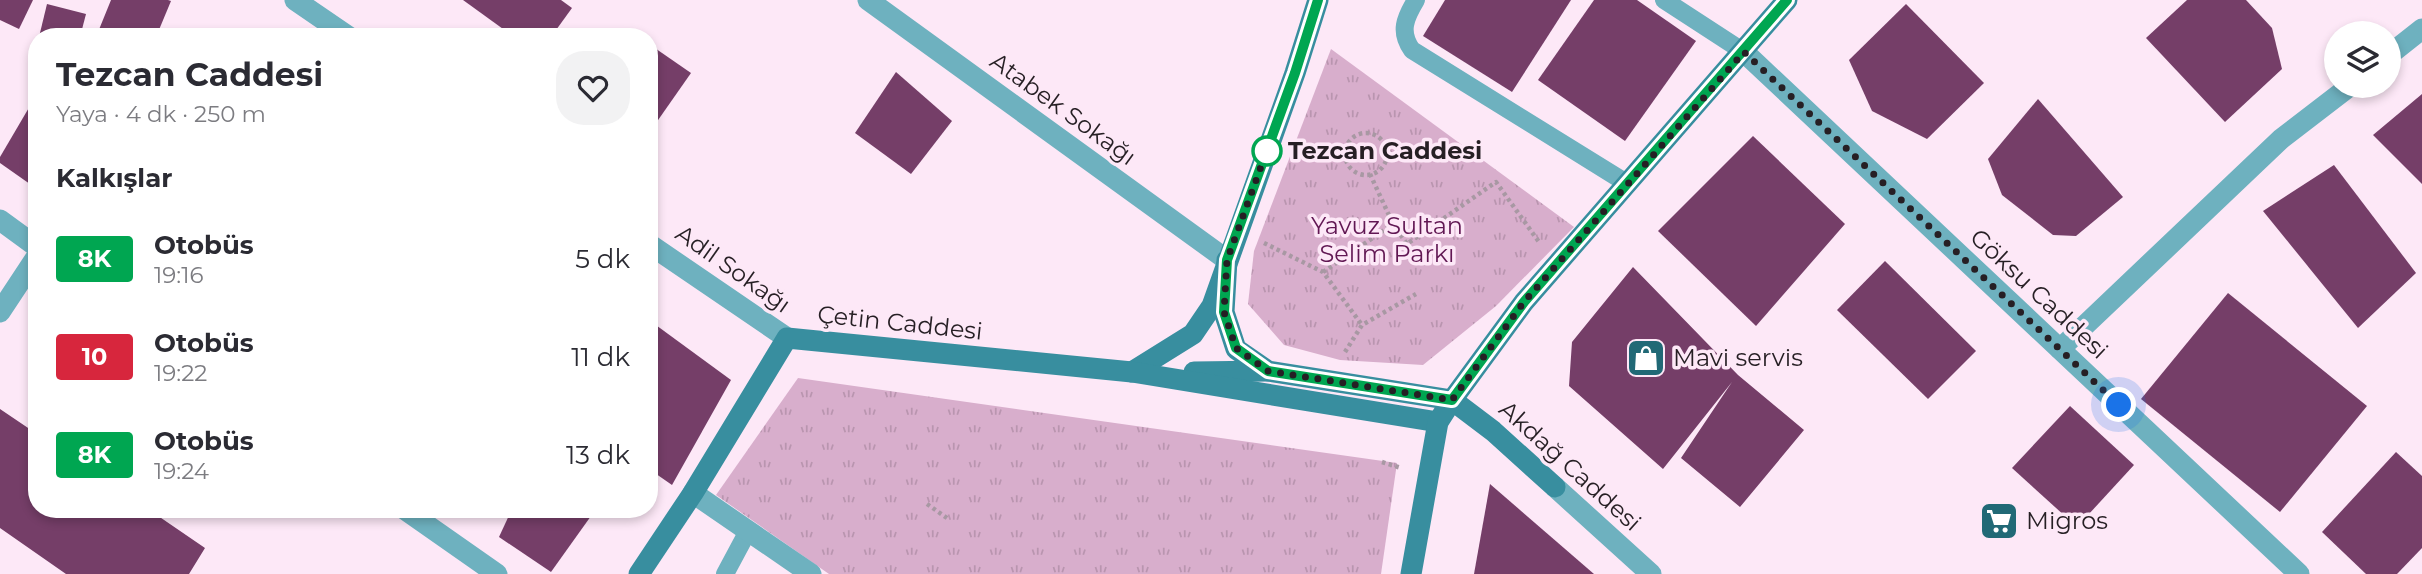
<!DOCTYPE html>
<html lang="tr">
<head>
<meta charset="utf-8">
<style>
  :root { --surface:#fff; --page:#f2f2f3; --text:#2b2b33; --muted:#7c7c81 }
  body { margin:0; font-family:Montserrat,sans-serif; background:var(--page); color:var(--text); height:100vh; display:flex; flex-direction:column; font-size:26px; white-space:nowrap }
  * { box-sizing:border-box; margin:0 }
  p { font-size:23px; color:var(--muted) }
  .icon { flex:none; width:38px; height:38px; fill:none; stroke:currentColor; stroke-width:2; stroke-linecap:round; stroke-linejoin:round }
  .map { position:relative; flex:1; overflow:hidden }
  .panel { position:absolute; left:28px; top:28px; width:630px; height:490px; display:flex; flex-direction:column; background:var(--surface); border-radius:28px; box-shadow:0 4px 10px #0003 }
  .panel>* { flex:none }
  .badge { padding:0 14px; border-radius:5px; font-size:24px; line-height:46px }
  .controls { position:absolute; left:2324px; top:21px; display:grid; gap:14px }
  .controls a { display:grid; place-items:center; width:77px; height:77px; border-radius:50%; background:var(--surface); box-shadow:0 4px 10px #0003; font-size:35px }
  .you { position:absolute; width:35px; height:35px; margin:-18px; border:5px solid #fff; border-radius:50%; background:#1a73e8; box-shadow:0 0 0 10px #1a73e833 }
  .map>.badge { position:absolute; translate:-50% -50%; box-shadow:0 0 0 4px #fff }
  h2 { padding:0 28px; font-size:26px; line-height:63px }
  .round { display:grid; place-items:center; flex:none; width:74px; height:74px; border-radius:28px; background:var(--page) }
  .overview { display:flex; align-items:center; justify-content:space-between; height:119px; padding:0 28px }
  h1 { font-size:33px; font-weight:700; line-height:52px }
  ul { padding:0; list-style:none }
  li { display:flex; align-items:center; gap:21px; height:98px; padding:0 28px }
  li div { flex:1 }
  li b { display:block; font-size:26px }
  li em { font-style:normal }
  li .badge { min-width:77px; font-weight:700; text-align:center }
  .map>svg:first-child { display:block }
</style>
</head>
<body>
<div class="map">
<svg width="2422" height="574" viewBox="0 0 2422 574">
  <defs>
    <pattern id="park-tufts" width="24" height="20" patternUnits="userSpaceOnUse" patternTransform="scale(1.75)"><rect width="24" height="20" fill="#d8aecc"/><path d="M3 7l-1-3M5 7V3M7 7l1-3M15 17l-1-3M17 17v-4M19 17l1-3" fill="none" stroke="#b995af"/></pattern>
  </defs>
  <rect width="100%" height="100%" fill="#fde8f7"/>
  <!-- park -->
  <g fill="url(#park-tufts)">
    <polygon points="1331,49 1574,227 1496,306 1423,365 1340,360 1284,345 1248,304 1254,251"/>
    <polygon points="798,378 1397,463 1381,574 829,574 716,495"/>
  </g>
  <!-- building -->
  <g fill="#753e68">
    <polygon points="0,0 33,0 19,29 0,20"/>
    <polygon points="111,0 168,0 171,1 156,37 96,37"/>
    <polygon points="463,0 561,0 572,8 551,37 514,37"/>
    <polygon points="1445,0 1571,0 1512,92 1423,36"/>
    <polygon points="1594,0 1637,0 1696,41 1625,141 1538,80"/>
    <polygon points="2187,0 2246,0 2272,28 2282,69 2225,122 2146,38"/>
    <polygon points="47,4 86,14 80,37 39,37"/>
    <polygon points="1906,4 1984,83 1927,139 1872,111 1849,60"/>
    <polygon points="649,44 691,73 649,133"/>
    <polygon points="896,72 952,121 911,174 855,133"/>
    <polygon points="37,94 37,189 0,163 0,157"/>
    <polygon points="2422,94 2422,184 2373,135"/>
    <polygon points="2038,99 2123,197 2076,236 2053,235 2002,195 1988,159"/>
    <polygon points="1753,136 1845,224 1756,326 1658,231"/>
    <polygon points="2334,165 2416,273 2358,328 2263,211"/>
    <polygon points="1885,261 1976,351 1928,399 1837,310"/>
    <polygon points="1633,267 1738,375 1804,430 1740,507 1681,458 1732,382 1663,469 1569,386 1572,342"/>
    <polygon points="2228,293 2367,406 2280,512 2141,399"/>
    <polygon points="649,320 731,380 672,485 649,469"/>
    <polygon points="2070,406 2134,465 2077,527 2012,468"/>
    <polygon points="0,409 37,434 37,509 148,509 205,548 189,574 66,574 0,528"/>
    <polygon points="2396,452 2422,476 2422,548 2397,574 2366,574 2322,532"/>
    <polygon points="1490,484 1594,574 1474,574"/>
    <polygon points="512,509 596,509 551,572 499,537"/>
  </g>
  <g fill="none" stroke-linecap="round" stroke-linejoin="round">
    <!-- path -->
    <g stroke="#a898a3" stroke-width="4.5" stroke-dasharray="3.5 3.5" stroke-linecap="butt">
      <circle cx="1366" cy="154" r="21"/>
      <polyline points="1370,174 1393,224"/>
      <polyline points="1264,243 1323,272 1362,325"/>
      <polyline points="1323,272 1393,224 1407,244 1496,182 1539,242"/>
      <polyline points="1345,352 1362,325 1416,294"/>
      <polyline points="1382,462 1401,468"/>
      <polyline points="927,504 947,518"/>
    </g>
    <!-- lane -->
    <g stroke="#6eb1bf" stroke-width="18">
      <path d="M1416 0C1405 18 1399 32 1412 50L1628 184"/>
      <polyline points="1664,0 1744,52"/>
      <polyline points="725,574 748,531"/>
    </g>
    <!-- street -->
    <g stroke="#6eb1bf" stroke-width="21">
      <polyline points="295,0 349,37"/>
      <polyline points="868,0 1227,260"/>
      <polyline points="1744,52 2299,574"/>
      <polyline points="2389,55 2422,29"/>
      <polyline points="0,220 37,247"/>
      <polyline points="649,244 787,338"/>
      <polyline points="0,312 37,256"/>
      <polyline points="2060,349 2281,139 2350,86"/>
      <polyline points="1555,487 1651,574"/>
      <polyline points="693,493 811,574"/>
      <polyline points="404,509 497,574"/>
    </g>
    <!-- secondary -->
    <g stroke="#388e9f" stroke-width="21">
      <polyline points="1227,260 1224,312 1236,349 1268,371 1452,400 1493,431 1555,487"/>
      <polyline points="1132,372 1193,334 1212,306 1295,73 1318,0"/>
      <polyline points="1194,372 1268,371"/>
      <polyline points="639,574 693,493 787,338 1132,372 1438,422"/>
      <polyline points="1411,574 1438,422 1452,400 1524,302 1787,0"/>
    </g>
  </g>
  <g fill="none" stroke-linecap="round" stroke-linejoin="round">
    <defs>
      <polyline id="line" points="1318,0 1295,73 1227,260 1224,312 1236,348 1268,371 1452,400 1524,302 1787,0"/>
    </defs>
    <!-- line casing -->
    <use href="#line" stroke="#fff" stroke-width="16"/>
    <!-- line -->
    <use href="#line" stroke="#00a651" stroke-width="10"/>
    <!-- walk -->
    <polyline stroke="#261f24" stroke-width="7" stroke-dasharray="0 12.6" points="1267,151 1270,142 1227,260 1224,312 1236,348 1268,371 1452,400 1524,302 1744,52 2119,405"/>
  </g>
  <!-- icons -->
  <defs>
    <symbol id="shop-square" viewBox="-11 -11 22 22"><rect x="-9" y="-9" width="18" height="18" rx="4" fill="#216976" stroke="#fde8f7"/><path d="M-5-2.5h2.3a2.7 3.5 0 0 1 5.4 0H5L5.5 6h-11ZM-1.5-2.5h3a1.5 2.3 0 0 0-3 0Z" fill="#fff"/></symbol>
    <symbol id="supermarket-square" viewBox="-11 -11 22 22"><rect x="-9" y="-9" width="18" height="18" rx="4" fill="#216976" stroke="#fde8f7"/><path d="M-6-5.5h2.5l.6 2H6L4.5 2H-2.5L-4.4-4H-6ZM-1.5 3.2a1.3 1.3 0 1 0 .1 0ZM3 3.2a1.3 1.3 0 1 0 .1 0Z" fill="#fff"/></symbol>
  </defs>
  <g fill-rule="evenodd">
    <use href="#shop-square" x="1624" y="336" width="44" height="44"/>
    <use href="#supermarket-square" x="1977" y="499" width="44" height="44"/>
  </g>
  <!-- markers -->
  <circle fill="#fff" stroke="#00a651" stroke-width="3.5" cx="1267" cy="151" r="14"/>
  <g text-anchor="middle" stroke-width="7" stroke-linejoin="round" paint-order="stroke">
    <!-- street labels -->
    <g font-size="24" fill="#261f24" stroke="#fde8f7">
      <text transform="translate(1063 109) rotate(36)" y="8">Atabek Sokağı</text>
      <text transform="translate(733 269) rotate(35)" y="8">Adil Sokağı</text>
      <text transform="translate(2039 294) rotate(43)" y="8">Göksu Caddesi</text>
      <text transform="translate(900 323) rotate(6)" y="8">Çetin Caddesi</text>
      <text transform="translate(1570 466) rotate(42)" y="8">Akdağ Caddesi</text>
    </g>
    <!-- stop labels -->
    <g font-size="24" font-weight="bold" fill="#261f24" stroke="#fde8f7" text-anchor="start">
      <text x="1288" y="159">Tezcan Caddesi</text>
    </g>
    <!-- park labels -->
    <g font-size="24" fill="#611753" stroke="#fde8f7">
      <text x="1387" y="234">Yavuz Sultan<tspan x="1387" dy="28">Selim Parkı</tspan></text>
    </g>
    <!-- poi labels -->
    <g font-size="24" fill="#261f24" stroke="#fde8f7" text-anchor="start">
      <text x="1673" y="366">Mavi servis</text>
      <text x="2026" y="529">Migros</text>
    </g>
  </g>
</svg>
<div class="controls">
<a><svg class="icon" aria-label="layers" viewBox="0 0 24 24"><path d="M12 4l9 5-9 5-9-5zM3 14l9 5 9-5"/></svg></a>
</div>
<div class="you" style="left:2119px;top:405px"></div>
<section class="panel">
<div class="overview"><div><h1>Tezcan Caddesi</h1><p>Yaya · 4 dk · 250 m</p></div><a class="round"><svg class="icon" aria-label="heart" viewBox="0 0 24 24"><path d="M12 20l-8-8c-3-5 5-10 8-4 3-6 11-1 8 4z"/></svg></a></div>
<h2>Kalkışlar</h2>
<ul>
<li><span class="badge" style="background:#00a651;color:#fff">8K</span><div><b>Otobüs</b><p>19:16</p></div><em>5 dk</em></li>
<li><span class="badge" style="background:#d7263d;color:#fff">10</span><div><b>Otobüs</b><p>19:22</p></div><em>11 dk</em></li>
<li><span class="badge" style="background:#00a651;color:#fff">8K</span><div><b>Otobüs</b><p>19:24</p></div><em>13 dk</em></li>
</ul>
</section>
</div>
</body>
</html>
